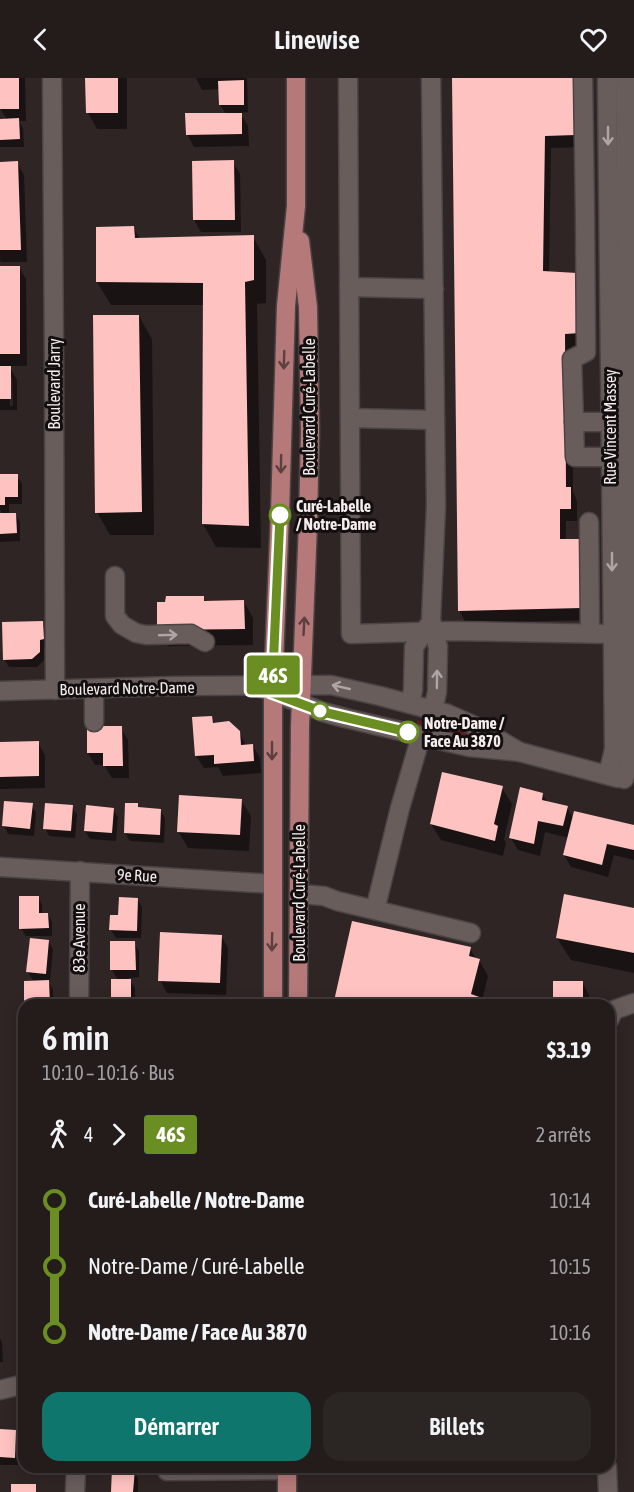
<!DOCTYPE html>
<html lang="fr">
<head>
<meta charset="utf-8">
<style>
  :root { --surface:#231c1b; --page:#2b2524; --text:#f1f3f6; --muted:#a3a1a3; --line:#403a3a; --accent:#0f766e }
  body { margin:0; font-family:"Asap Condensed",sans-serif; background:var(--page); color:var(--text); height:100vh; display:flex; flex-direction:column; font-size:22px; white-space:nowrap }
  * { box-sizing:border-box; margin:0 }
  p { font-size:20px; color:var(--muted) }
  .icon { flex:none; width:33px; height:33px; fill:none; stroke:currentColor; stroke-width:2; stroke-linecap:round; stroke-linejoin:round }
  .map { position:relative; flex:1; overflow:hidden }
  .panel { position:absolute; left:18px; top:921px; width:597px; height:474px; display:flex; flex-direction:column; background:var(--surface); border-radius:18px; box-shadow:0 3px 15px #0003,0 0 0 2px var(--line) }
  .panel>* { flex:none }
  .badge { padding:0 12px; border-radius:4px; font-size:21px; line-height:39px }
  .map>.badge { position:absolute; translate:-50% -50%; box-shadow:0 0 0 3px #fff }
  .legs { display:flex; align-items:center; gap:9px; height:66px; padding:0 24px; font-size:20px }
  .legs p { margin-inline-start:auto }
  .overview { display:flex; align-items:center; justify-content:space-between; height:102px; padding:0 24px }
  h1 { font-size:33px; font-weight:600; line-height:45px }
  .action { display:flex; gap:12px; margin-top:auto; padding:12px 24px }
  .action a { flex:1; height:69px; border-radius:18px; background:var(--accent); color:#fff; font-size:24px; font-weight:600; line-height:69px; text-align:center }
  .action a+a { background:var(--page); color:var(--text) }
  ul { padding:0 24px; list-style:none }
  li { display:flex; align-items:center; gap:21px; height:66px; font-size:22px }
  li i { display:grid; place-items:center; width:9px; height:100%; margin:0 8px; background:currentColor }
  li i::after { content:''; width:15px; height:15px; margin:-8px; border:4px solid; border-radius:50%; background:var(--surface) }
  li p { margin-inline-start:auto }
  li:first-child i { background:linear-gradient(#0000 50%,currentColor 0) }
  li:last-child i { background:linear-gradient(currentColor 50%,#0000 0) }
  header { display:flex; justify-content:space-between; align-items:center; height:78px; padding:0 24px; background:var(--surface); font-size:27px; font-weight:600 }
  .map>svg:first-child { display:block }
</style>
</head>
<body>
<header><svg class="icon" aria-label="back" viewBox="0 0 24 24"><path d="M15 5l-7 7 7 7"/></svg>Linewise<svg class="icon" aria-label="heart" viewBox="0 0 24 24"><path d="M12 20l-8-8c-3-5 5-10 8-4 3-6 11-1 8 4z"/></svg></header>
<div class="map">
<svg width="634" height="1414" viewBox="0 0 634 1414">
  <rect width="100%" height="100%" fill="#2f2524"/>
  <!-- green -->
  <path fill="#5e1c21" d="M417 643C439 643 452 647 471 656L470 660 416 647Z"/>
  <!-- shadow -->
  <g fill="#0007" fill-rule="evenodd">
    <polygon points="0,0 25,0 26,43 19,43 23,50 24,69 0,69 0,42 7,42 0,30"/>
    <polygon points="86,0 127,0 127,51 97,51 88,35"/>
    <polygon points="196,0 247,0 248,34 240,35 248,48 249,68 194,69 187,56 226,36 220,27 220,11 202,12"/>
    <polygon points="454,0 584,0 582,69 551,70 549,195 586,267 572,268 573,414 577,423 577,443 566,443 566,463 588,542 466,545 459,532"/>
    <polygon points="233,84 240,96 241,154 201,154 194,142"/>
    <polygon points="0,85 17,85 24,97 27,184 1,184 0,182"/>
    <polygon points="133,149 140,161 253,159 266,182 266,225 257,226 261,470 216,469 203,446 204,227 111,227 97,204"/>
    <path d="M0 189H19L26 201 27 288H9L17 302V332H0V290H2L0 287ZM9 300H12L13 328H10Z"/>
    <polygon points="139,238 152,261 154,457 110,457 97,434"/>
    <polygon points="0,398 17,398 22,406 22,426 9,426 9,436 15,436 20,444 20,463 0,464 0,437 3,437 0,432"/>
    <polygon points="203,519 206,524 244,524 253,540 253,567 168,568 159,552"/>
    <polygon points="42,544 47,552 47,569 44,570 44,582 37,589 9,589 4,581"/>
    <polygon points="211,639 215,646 239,654 246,667 253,668 260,680 261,695 223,698 218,689 204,690 196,678"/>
    <polygon points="121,650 128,662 129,700 112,700 104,687 95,687 88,675"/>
    <polygon points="0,665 38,665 45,677 45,710 0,711"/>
    <polygon points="502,710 512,726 504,761 506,765 503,778 441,762 431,746"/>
    <polygon points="542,716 548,725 567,729 573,741 634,749 634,782 614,777 608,799 571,789 564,777 569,760 545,754 540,778 518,772 511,760"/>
    <polygon points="241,722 251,738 249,773 188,770 178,753"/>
    <polygon points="32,727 36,735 34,758 8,756 4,748"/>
    <polygon points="137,727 140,731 160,732 165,740 164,765 130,763 125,755"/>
    <polygon points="72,729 77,737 75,760 49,758 45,750"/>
    <polygon points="113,731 118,739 116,763 90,761 85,753"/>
    <polygon points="38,819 42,827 42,836 48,836 52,844 52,858 26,858 21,850"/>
    <polygon points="137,821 142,829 141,860 116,860 111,852 120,839"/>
    <polygon points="634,831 634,895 571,882 557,860"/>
    <polygon points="221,858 228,870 226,917 167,915 160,902"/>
    <polygon points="48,863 53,871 50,903 48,903 53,912 53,927 26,927 34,904 28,894"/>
    <polygon points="134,865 139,873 139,899 128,900 135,910 135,927 113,927 118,902 112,892"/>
    <polygon points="470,871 476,881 479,882 488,898 482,923 485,927 338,927 335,923"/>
    <polygon points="582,904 589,917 589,927 554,927"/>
    <polygon points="24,1190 24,1234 19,1226"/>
    <polygon points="0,1260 2,1264 3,1284 0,1284"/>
    <polygon points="15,1353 20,1361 19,1387 0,1387 0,1362"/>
    <polygon points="554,1389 588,1389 588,1397 559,1397"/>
    <polygon points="133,1391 138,1401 138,1414 112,1414"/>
  </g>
  <!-- building -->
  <g fill="#fec2c1">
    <rect x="0" y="0" width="19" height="31"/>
    <polygon points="85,0 118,0 118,35 86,35"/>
    <polygon points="452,0 577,0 576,57 545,58 543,193 577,195 580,255 565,256 566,409 571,409 571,431 560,431 560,461 581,461 582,530 458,533"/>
    <polygon points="244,2 244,27 219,27 218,3"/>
    <polygon points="185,35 242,35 242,56 186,57"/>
    <polygon points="19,40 20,61 0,62 0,41"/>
    <polygon points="234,82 235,142 193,142 192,83"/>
    <polygon points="18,83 21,172 0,172 0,84"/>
    <polygon points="134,148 135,160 254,157 254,202 245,204 249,448 202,446 203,205 96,204 96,149"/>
    <rect x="0" y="188" width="20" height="88"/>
    <polygon points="93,237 139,237 142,434 95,435"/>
    <rect x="0" y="288" width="11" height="33"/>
    <polygon points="0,396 18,396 18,419 5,419 5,427 0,427"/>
    <polygon points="0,435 16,435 17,455 0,456"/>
    <polygon points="166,518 204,518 204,523 244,522 245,551 157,552 157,524 165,524"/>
    <polygon points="43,543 44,561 40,562 40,574 32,581 3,582 2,544"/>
    <polygon points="212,638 213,645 229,643 240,653 241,667 253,666 254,683 214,686 214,677 195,678 192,639"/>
    <polygon points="87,648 122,648 123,688 103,688 103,675 87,675"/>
    <polygon points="39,663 39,698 0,699 0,664"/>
    <polygon points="442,694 503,708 494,746 498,748 495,763 430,746"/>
    <polygon points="520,709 543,715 542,722 568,728 563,748 538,743 534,766 509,760"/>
    <polygon points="179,717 242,721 240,757 177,754"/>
    <polygon points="4,723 33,725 30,751 2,748"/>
    <polygon points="45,725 73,727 71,753 43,751"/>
    <polygon points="125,725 138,725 138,729 161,731 160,757 124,755"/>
    <polygon points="86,727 114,730 112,755 84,753"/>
    <polygon points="574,733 634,747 634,772 607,766 602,787 563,777"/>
    <polygon points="564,816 634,830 634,875 556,860"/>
    <polygon points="19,818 39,818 39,835 48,835 49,850 19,851"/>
    <polygon points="119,819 138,820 137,853 109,852 110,837 118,837"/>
    <polygon points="352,843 471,869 469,878 480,881 471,916 482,920 480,927 353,927 334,923"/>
    <polygon points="160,854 222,857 220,905 158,903"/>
    <polygon points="30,860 49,862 46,896 26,894"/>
    <polygon points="110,863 135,863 136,892 110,892"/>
    <rect x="111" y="901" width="20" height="26"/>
    <polygon points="49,902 50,927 24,927 24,903"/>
    <rect x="553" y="903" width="30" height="24"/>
    <polygon points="22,939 24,939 24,958 21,958"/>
    <polygon points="18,1188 24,1188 24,1226 17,1226"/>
    <polygon points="0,1351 16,1352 15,1380 0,1379"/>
    <polygon points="23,1358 24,1358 24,1373 21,1372"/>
    <polygon points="112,1390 135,1391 133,1414 111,1414"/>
    <rect x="11" y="1406" width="25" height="8"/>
  </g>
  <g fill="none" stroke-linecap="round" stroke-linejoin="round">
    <defs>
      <g id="minor">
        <polyline points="52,0 54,282 55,612"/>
        <polyline points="348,0 351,556 452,553 612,556"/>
        <polyline points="431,0 436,428 431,542 438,569 437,614 433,632"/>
        <polyline points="583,0 585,138 586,274 572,281 574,344 622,344"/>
        <polyline points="607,0 614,671 608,697"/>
        <polyline points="349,209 434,211"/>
        <polyline points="350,340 435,342"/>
        <polyline points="574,344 575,379 610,379"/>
        <polyline points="589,444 590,555"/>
        <polyline points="115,498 115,538 122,547 136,555 146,557 191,556 205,564"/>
        <polyline points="264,611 323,634 345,640 469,669 520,674 618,700"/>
        <polyline points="0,613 176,608 331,607 380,618 448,636 475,648 520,674"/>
        <polyline points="410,626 413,612 414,569 428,548"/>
        <polyline points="94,644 94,611"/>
        <polyline points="624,701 630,682 631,664 629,567 625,0"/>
        <polyline points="0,789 273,806"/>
        <polyline points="299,816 324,818 337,823 471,855"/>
        <polyline points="375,832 400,730 421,658"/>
        <polyline points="79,927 80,793"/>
        <polyline points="609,942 614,932 634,925"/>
        <polyline points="0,1312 24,1306"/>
        <polyline points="167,1389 167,1393 286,1392"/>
        <polyline points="607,1389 608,1414"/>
        <polyline points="75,1414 76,1389"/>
      </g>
      <g id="major">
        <polyline points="273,927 273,608 280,435 286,228 296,128 296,0"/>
        <polyline points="298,927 300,648 308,445 310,354 308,229 300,163"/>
        <polyline points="287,1389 287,1414"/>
      </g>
    </defs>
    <!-- minor casing -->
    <use href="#minor" stroke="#4c4444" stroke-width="21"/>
    <!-- major casing -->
    <use href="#major" stroke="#4c4444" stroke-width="21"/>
    <!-- minor -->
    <use href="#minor" stroke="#695d5c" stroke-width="18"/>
    <!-- major -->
    <use href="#major" stroke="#b57979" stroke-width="18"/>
  </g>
  <!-- one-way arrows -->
  <defs><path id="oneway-shaft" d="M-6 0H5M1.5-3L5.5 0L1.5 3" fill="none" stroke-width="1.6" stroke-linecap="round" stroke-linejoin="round" transform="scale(1.5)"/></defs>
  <g stroke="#afa5a4">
    <use href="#oneway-shaft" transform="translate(608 58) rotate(90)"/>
    <use href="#oneway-shaft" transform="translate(612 484) rotate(90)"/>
    <use href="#oneway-shaft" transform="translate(168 557) rotate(-2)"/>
    <use href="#oneway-shaft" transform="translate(437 601) rotate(-89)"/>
    <use href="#oneway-shaft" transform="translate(341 609) rotate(-167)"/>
  </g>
  <g stroke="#5c3f3f">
    <use href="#oneway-shaft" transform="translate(284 282) rotate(92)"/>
    <use href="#oneway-shaft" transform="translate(281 386) rotate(91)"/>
    <use href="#oneway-shaft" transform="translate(304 548) rotate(-87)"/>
    <use href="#oneway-shaft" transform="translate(272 673) rotate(90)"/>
    <use href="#oneway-shaft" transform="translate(272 864) rotate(91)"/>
  </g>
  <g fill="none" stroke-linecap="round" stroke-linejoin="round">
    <defs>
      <polyline id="line-1" points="280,437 272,615 323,634 408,654"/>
    </defs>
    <!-- line-1 casing -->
    <use href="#line-1" stroke="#fff" stroke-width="14"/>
    <!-- line-1 -->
    <use href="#line-1" stroke="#6b8e23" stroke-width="9"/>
  </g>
  <!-- markers -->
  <g fill="#fff" stroke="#6b8e23" stroke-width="3">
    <circle cx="280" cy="437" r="10"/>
    <circle cx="320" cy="633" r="8"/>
    <circle cx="408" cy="654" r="10"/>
  </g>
  <g text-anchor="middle" stroke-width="6" stroke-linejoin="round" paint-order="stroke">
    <!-- street labels -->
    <g font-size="16" fill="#f5eded" stroke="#140f0f">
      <text transform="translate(54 306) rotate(-90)" y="6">Boulevard Jarry</text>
      <text transform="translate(309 329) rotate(-90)" y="6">Boulevard Curé-Labelle</text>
      <text transform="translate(610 349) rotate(-90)" y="6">Rue Vincent Massey</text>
      <text transform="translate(127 610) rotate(-1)" y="6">Boulevard Notre-Dame</text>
      <text transform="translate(137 797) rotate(3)" y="6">9e Rue</text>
      <text transform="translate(299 815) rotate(-90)" y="6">Boulevard Curé-Labelle</text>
      <text transform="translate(79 860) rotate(-90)" y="6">83e Avenue</text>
    </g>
    <!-- stop labels -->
    <g font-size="16" font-weight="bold" fill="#f5eded" stroke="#140f0f" text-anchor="start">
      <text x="296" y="434">Curé-Labelle<tspan x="296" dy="18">/ Notre-Dame</tspan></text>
      <text x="424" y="651">Notre-Dame /<tspan x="424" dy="18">Face Au 3870</tspan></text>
    </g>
  </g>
</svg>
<b class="badge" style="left:273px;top:597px;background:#6b8e23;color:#fff">46S</b>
<section class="panel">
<div class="overview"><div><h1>6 min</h1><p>10:10 – 10:16 · Bus</p></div><b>$3.19</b></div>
<div class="legs"><svg class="icon" aria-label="walk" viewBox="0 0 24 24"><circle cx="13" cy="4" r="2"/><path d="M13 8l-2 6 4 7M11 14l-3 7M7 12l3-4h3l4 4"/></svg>4<svg class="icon" aria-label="forward" viewBox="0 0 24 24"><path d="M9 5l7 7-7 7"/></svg><b class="badge" style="background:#6b8e23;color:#fff">46S</b><p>2 arrêts</p></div>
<ul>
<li><i style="color:#6b8e23"></i><b>Curé-Labelle / Notre-Dame</b><p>10:14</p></li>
<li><i style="color:#6b8e23"></i><span>Notre-Dame / Curé-Labelle</span><p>10:15</p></li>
<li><i style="color:#6b8e23"></i><b>Notre-Dame / Face Au 3870</b><p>10:16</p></li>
</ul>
<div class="action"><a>Démarrer</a><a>Billets</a></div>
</section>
</div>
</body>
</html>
